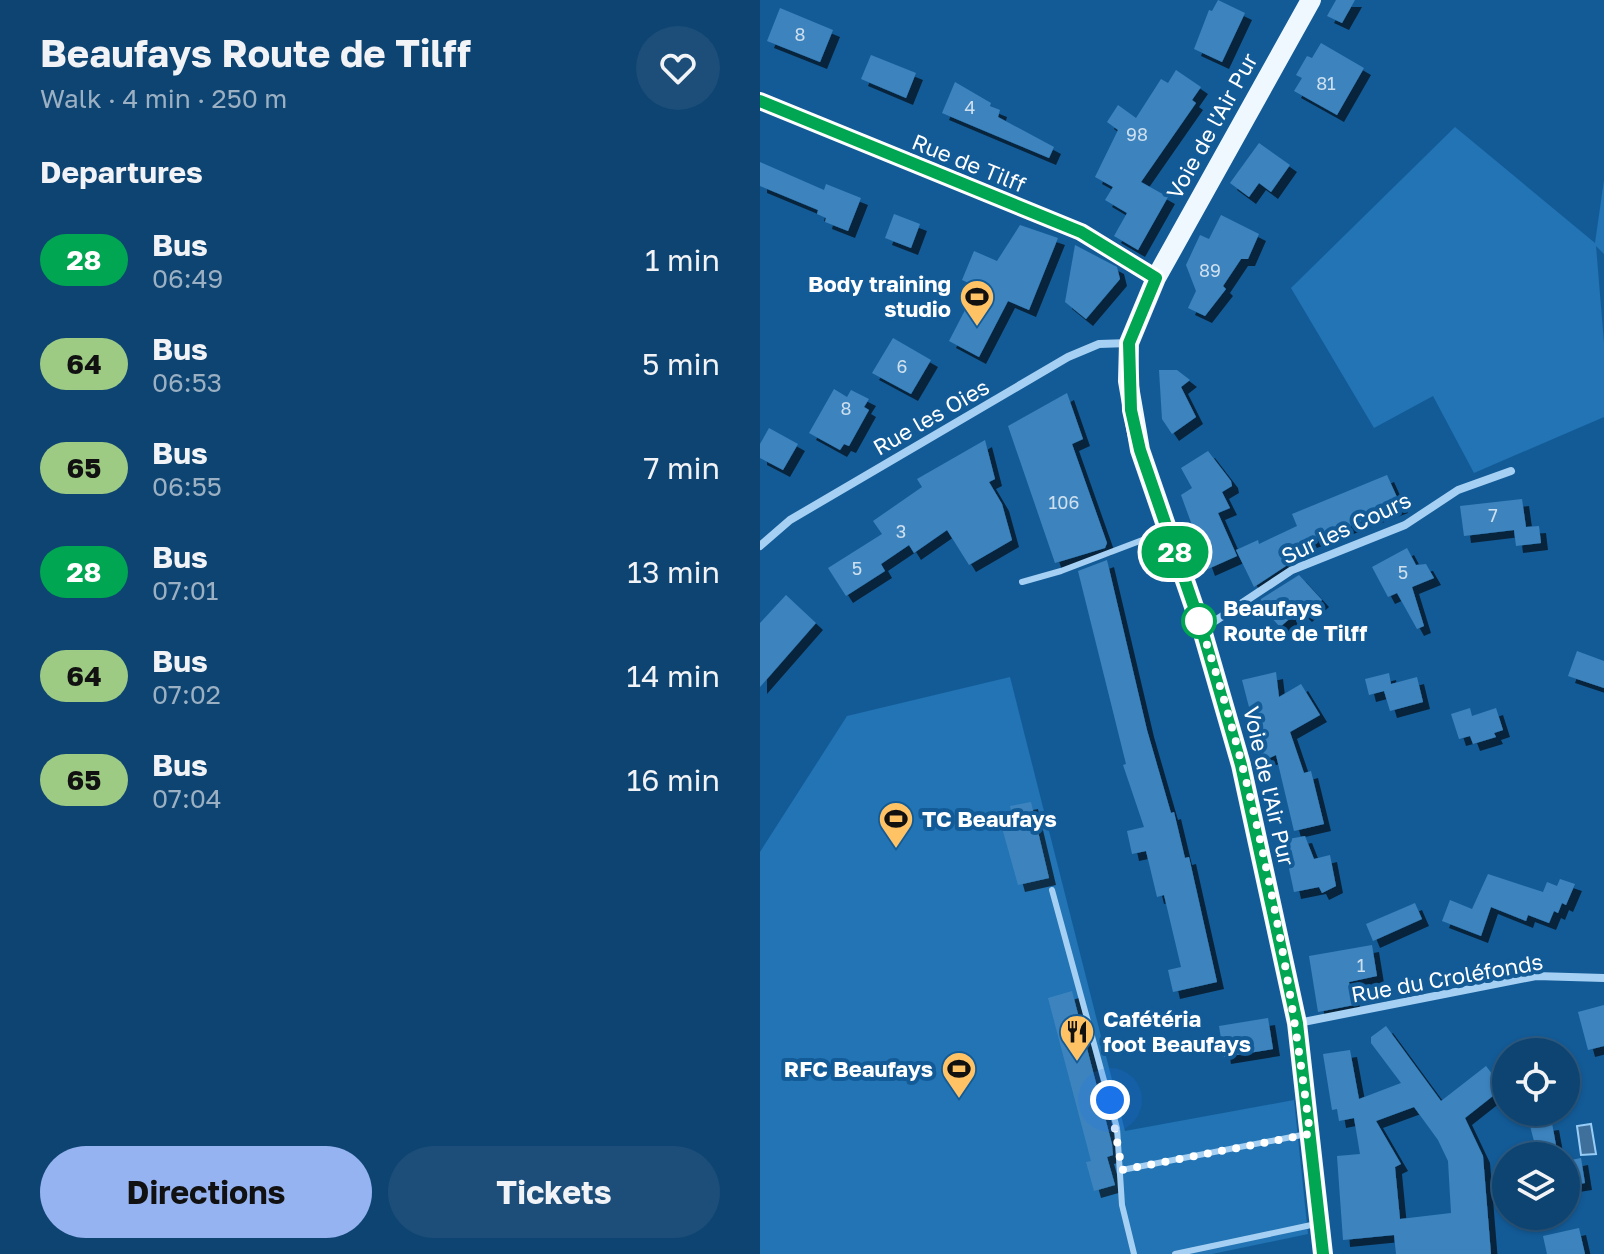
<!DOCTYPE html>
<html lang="en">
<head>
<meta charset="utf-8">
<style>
  :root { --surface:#0e4471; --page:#1c4e79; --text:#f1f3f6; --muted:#9bb0c3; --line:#2e5c84; --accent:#95b2f1 }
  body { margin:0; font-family:"Golos Text",sans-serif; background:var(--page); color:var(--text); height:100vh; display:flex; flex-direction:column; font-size:30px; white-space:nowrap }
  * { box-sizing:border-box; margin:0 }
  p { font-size:26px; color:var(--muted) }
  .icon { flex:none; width:44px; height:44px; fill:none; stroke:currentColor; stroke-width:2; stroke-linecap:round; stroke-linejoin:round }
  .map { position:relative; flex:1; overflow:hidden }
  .drawer { display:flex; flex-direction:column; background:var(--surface); width:760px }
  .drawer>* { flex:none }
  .badge { padding:0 16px; border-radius:26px; font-size:28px; line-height:52px }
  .fabs { position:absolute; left:732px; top:1038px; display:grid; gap:16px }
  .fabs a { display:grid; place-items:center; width:88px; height:88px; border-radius:50%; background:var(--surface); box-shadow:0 2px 6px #0004,0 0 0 2px var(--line); font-size:40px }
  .you { position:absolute; width:40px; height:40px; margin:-20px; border:6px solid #fff; border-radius:50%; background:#1a73e8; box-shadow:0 0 0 12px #1a73e833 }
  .map>.badge { position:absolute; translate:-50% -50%; box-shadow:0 0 0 4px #fff }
  h2 { padding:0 40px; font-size:30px; line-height:72px }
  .round { display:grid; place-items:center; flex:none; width:84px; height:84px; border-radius:42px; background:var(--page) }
  .summary { display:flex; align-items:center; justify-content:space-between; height:136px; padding:0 40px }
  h1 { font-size:38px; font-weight:700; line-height:60px }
  .button { display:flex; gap:16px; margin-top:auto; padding:16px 40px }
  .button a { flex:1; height:92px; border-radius:48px; background:var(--accent); color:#111; font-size:32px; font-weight:700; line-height:92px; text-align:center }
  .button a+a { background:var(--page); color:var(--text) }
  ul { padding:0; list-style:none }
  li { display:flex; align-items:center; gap:24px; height:104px; padding:0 40px }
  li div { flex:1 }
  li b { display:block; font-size:30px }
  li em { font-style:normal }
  li .badge { min-width:88px; font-weight:700; text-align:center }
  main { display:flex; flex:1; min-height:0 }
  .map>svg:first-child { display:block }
</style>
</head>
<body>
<main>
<section class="drawer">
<div class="summary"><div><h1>Beaufays Route de Tilff</h1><p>Walk · 4 min · 250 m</p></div><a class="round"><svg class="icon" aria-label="heart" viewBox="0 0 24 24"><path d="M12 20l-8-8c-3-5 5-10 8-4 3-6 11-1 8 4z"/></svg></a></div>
<h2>Departures</h2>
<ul>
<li><span class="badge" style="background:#00a651;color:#fff">28</span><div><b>Bus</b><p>06:49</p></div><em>1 min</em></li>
<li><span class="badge" style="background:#9ecb84;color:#111">64</span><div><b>Bus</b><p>06:53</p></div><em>5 min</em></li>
<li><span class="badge" style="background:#9ecb84;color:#111">65</span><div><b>Bus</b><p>06:55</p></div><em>7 min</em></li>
<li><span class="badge" style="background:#00a651;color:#fff">28</span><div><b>Bus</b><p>07:01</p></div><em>13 min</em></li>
<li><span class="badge" style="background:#9ecb84;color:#111">64</span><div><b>Bus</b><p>07:02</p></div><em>14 min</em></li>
<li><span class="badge" style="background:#9ecb84;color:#111">65</span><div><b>Bus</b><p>07:04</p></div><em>16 min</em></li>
</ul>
<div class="button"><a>Directions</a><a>Tickets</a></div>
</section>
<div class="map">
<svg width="844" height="1254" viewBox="0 0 844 1254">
  <defs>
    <filter id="shadow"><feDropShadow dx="7" dy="7" stdDeviation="0" flood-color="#0009"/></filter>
  </defs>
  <rect width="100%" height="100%" fill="#135b97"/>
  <!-- green -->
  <g fill="#2274b4">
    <polygon points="695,127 835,243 844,180 844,254 836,246 844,343 844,417 714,473 673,396 614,428 531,288"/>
    <polygon points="250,677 365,1131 534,1100 548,1234 452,1254 0,1254 0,852 87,716"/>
  </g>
  <!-- water -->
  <polygon fill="#3e709b" stroke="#97cdf6" stroke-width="2" points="831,1124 836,1154 821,1155 817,1126"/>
  <!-- building -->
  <g fill="#3c84bf" fill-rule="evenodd" filter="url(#shadow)">
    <polygon points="458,0 485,13 462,62 434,49 449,10 452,11"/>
    <polygon points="576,0 595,0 582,23 567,16"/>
    <polygon points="20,8 73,30 60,62 7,41"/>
    <polygon points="561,43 604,68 577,115 534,91 542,78 536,75 547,56 552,58"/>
    <polygon points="111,55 156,73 146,98 101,79"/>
    <polygon points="416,70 441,87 432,100 436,103 381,182 408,197 378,250 354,236 367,213 345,200 353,187 335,177 358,130 347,122 358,105 376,118 401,79 408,83"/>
    <polygon points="195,82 231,103 230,106 240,110 238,117 294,147 289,158 182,113"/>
    <polygon points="499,143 530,165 511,192 499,183 489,197 470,183"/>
    <polygon points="0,162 64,190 66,184 101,198 88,231 65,222 66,218 57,214 58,210 0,186"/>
    <polygon points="134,214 160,224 151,248 125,238"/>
    <polygon points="461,215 499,234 488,259 481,259 463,286 466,289 445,316 428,308 436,291 426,265 440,235 449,239"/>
    <polygon points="260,225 298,238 269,310 248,301 219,357 189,341 217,287 202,280 214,251 237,261"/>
    <polygon points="315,245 357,267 360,279 326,319 305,302"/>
    <polygon points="133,338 171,360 151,394 112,373"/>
    <polygon points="399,370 417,370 430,380 421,387 436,417 412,434 402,419"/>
    <polygon points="74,389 87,397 91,390 109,399 104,407 109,410 89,446 84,444 80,450 49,433"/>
    <polygon points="307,393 323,439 312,444 347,543 345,548 295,563 248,426"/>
    <polygon points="9,428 38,444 23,470 0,458 0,444"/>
    <polygon points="225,440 235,479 229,482 242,504 252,540 209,565 187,530 154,553 149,545 121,564 125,571 86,596 68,568 122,534 113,521 162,487 157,479"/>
    <polygon points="448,451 471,481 472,486 462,492 470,508 458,513 477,556 448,569 421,495 432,488 421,468"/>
    <polygon points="627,475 641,506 519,553 529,564 494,587 476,550 498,540 499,544 537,526 532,514"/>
    <polygon points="762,499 766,527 779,526 781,543 756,546 754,530 704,536 700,506"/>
    <polygon points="647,548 656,565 666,564 674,578 652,587 664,626 657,629 637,593 628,597 612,567"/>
    <polygon points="347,560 387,730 411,813 414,812 425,858 429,857 457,982 413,992 408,970 421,967 404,895 397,897 386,851 372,854 367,831 384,827 363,765 366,764 318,571"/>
    <polygon points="539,575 562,600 545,615 540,610 520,627 500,605 501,599"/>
    <polygon points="26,595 56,623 0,687 0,623"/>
    <polygon points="817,651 844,661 844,688 808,676"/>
    <polygon points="516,672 519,697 541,684 560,715 530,732 544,773 551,771 564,824 534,831 516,755 503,761 482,680"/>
    <polygon points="629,673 631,684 657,677 663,702 630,711 624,691 609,695 605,679"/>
    <polygon points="710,708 712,716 736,708 743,730 734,733 736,737 713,744 710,736 699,739 691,714"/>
    <polygon points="271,802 289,878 258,885 239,817 252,814 250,806"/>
    <polygon points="545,836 554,859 570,855 576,886 562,893 559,887 534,892 523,840"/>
    <polygon points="728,874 783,892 787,882 797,886 800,879 815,884 806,905 802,903 798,913 794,911 789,923 768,915 766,921 731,907 721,936 682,921 690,900 712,909"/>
    <polygon points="655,903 662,919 613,941 606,924"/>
    <polygon points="612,945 617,976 589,982 594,1005 558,1012 549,956"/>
    <polygon points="312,991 352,1144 353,1155 347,1157 355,1185 334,1191 326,1162 331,1161 288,998"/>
    <polygon points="844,1005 844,1046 828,1050 818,1012"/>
    <polygon points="508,1018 513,1049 464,1057 459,1026"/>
    <path d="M626 1026 681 1101 726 1066 743 1088 705 1118 723 1156 731 1254H636L634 1235 583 1240 577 1156 600 1154 594 1118 579 1121 577 1109 572 1110 563 1054 590 1050 599 1099 641 1083 611 1043V1037ZM654 1107 678 1140 688 1161 691 1213 640 1219 635 1167 641 1164 616 1121Z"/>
    <polygon points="792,1123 798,1156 778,1156 770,1126"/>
    <polygon points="821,1158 825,1183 806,1186 806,1161"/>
    <polygon points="819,1228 825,1254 787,1254 783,1236"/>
  </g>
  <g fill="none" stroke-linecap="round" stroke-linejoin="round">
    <!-- lane -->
    <g stroke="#a5d0f3" stroke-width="6">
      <polyline points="262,582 301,571 406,531"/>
      <polyline points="292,890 357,1128 362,1205 374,1254"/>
      <polyline points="362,1170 547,1134"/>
      <polyline points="415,1254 556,1224"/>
    </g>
    <!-- street -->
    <g stroke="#a5d0f3" stroke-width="8">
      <polyline points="0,546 30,520 308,357 339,344 369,343"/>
      <polyline points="443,629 532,570 645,525 698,490 751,471"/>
      <polyline points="538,1023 776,976 844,978"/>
    </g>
    <!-- secondary -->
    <polyline stroke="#d4eafc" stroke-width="16" points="0,101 321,232 396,278"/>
    <!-- primary -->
    <polyline stroke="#f0f8ff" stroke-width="20" points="551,0 396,278 369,343 368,381 380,450 442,630 481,765 537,1023 563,1254"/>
  </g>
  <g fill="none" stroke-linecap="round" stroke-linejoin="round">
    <defs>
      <polyline id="line" points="0,101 321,232 396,278 369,343 371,410 380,450 442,630 481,765 537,1023 563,1254"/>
    </defs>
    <!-- line casing -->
    <use href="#line" stroke="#fff" stroke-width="18"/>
    <!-- line -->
    <use href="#line" stroke="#00a651" stroke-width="12"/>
    <!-- walk -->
    <path stroke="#fff" stroke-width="8" stroke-dasharray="0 14.4" d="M350 1100 362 1170 550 1134C529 963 495 784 439 621"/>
  </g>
  <!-- icons -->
  <defs>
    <symbol id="stadium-pin" viewBox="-11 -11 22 30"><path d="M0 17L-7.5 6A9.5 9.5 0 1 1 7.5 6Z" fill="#ffc366" stroke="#135b97"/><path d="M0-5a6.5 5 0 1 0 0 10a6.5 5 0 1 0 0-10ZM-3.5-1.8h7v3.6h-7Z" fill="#111"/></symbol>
    <symbol id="restaurant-pin" viewBox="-11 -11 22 30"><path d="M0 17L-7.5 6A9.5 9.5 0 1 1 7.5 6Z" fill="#ffc366" stroke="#135b97"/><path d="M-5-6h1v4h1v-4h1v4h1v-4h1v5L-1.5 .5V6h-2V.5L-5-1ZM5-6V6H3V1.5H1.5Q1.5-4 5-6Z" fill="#111"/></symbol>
  </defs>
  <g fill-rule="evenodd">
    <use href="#stadium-pin" x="197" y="277" width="40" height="54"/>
    <use href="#stadium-pin" x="116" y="799" width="40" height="54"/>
    <use href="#restaurant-pin" x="297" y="1012" width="40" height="54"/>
    <use href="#stadium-pin" x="179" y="1049" width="40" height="54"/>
  </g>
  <!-- markers -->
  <circle fill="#fff" stroke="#00a651" stroke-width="4" cx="439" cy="621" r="16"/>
  <g text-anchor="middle" stroke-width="8" stroke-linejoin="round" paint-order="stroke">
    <!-- number labels -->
    <g font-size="18" fill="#cee0ef">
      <text x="40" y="41">8</text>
      <text x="566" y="90">81</text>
      <text x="210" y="114">4</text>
      <text x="377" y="141">98</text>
      <text x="450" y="277">89</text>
      <text x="142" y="373">6</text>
      <text x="86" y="415">8</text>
      <text x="304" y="509">106</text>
      <text x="733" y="522">7</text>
      <text x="141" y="538">3</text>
      <text x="97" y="575">5</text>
      <text x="643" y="579">5</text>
      <text x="601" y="972">1</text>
    </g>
    <!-- street labels -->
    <g font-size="22" fill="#fff" stroke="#135b97">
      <text transform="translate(452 126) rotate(-61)" y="8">Voie de l'Air Pur</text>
      <text transform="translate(209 163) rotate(22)" y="8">Rue de Tilff</text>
      <text transform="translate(171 417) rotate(-30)" y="8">Rue les Oies</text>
      <text transform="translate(586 528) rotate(-25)" y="8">Sur les Cours</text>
      <text transform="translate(509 786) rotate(77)" y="8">Voie de l'Air Pur</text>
      <text transform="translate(687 978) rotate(-10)" y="8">Rue du Croléfonds</text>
    </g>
    <!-- poi labels -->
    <g font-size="22" font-weight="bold" fill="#fff" stroke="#135b97" text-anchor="end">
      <text x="191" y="292">Body training<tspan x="191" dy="25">studio</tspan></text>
      <text x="162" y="827" text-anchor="start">TC Beaufays</text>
      <text x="343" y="1027" text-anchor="start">Cafétéria<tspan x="343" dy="25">foot Beaufays</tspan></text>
      <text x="173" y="1077">RFC Beaufays</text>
    </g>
    <!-- stop labels -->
    <g font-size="22" font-weight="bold" fill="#fff" stroke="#135b97" text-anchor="start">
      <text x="463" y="616">Beaufays<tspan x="463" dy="25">Route de Tilff</tspan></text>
    </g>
  </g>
</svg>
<div class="fabs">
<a><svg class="icon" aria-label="locate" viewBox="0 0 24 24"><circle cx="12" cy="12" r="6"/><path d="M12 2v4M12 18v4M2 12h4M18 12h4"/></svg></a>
<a><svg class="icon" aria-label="layers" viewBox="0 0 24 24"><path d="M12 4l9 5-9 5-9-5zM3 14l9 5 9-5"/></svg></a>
</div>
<div class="you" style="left:350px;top:1100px"></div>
<b class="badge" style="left:415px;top:552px;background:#00a651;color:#fff">28</b>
</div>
</main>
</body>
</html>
